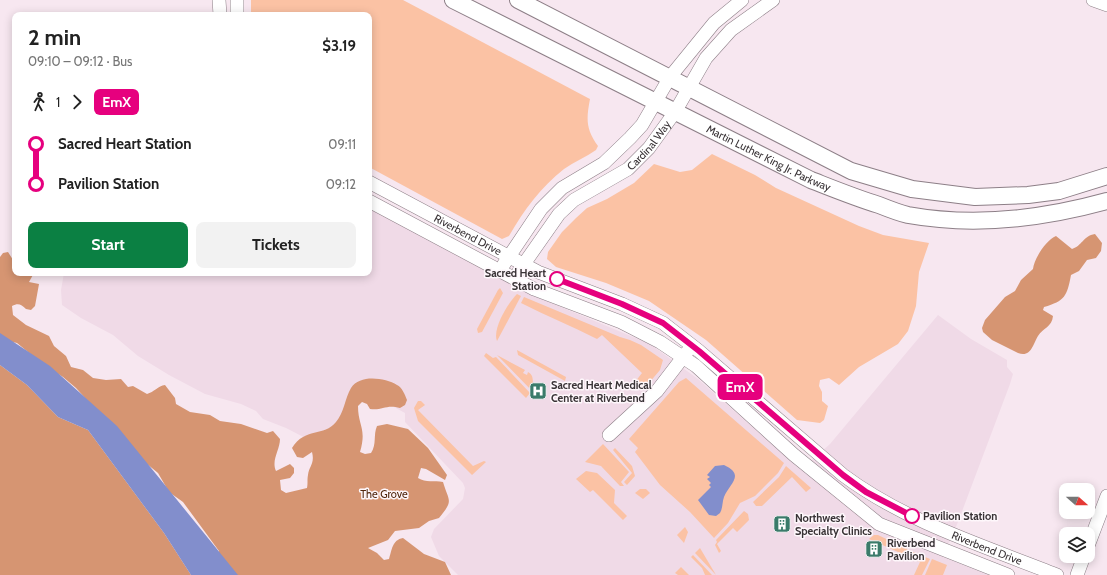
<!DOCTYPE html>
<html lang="en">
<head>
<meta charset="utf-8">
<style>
  :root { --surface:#fff; --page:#f2f2f2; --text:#222; --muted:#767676; --accent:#0b8043 }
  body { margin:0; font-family:Cabin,sans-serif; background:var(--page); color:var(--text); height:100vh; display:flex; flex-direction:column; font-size:15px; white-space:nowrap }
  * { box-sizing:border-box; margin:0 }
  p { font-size:13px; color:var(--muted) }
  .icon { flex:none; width:22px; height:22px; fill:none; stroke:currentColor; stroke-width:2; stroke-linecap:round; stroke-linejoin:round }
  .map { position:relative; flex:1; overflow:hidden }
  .sheet { position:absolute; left:12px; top:12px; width:360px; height:264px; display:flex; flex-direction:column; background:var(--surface); border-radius:8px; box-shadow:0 2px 10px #0003 }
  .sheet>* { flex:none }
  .badge { padding:0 8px; border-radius:6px; font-size:14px; line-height:26px }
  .needle { width:26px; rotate:111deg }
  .tools { position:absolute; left:1059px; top:483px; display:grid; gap:8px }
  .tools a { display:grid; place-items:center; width:36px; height:36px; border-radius:8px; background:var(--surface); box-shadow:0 2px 10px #0003; font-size:20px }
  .map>.badge { position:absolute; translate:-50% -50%; box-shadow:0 0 0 2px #fff }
  .legs { display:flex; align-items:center; gap:6px; height:44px; padding:0 16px; font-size:13px }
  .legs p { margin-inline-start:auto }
  .head { display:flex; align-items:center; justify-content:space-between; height:68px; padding:0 16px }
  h1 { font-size:22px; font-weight:700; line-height:30px }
  .action { display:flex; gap:8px; margin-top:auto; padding:8px 16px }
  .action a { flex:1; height:46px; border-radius:8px; background:var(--accent); color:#fff; font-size:16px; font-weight:700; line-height:46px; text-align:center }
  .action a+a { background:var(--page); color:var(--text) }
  ul { padding:0 16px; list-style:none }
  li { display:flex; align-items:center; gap:14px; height:40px; font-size:15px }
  li i { display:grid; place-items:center; width:6px; height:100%; margin:0 5px; background:currentColor }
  li i::after { content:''; width:10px; height:10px; margin:-5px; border:3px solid; border-radius:50%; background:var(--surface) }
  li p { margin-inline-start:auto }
  li:first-child i { background:linear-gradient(#0000 50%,currentColor 0) }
  li:last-child i { background:linear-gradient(currentColor 50%,#0000 0) }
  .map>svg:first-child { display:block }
</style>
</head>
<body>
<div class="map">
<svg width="1107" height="575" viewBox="0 0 1107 575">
  <rect width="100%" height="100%" fill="#f7e7f0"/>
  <!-- built -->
  <polygon fill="#f0dae7" points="369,208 525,292 650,344 698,379 801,470 830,444 938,315 971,339 1007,360 1007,367 1013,374 1010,384 958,522 943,557 989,575 458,575 439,556 431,537 434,529 463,499 465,488 463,483 405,422 405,413 361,389 323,447 286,428 263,419 256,411 241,404 205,394 169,375 138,356 113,335 81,318 62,305 61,290 64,273 369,273"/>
  <!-- green -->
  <g fill="#fbc2a4">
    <path d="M251 0H403L588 98 590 99C586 120 586 129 598 146L596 150C586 157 574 162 564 169 541 187 524 210 509 236L502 239 369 167V15H251Z"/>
    <polygon points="712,154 755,175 776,188 859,226 883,235 929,243 919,272 916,306 908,331 898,344 859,367 839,385 829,378 820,380 819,386 822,392 822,401 828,406 824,420 820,423 797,420 706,340 649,301 606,283 556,267 547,259 548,252 562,232 576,218 587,208 607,199 634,183 654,164 680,172 692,170"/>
    <polygon points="500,288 503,293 482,332 478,333 477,329 498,290"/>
    <path d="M517 294 521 296 497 341C492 329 508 303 517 294Z"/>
    <path d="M524 297 620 337 630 340 641 345 663 360 660 370 643 390 635 382 642 373 602 335 597 339C572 326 546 316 521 303Z"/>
    <polygon points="517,350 566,377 565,381 518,355"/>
    <polygon points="486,353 493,358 496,357 530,393 526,398 484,356"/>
    <path d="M497 355 525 370 523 373 527 375 528 372C536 376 531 385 534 393Z"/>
    <polygon points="686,378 784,463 778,473 755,496 740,503 728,523 714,538 690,512 660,485 635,452 638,448 629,439 679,382"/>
    <polygon points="418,401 421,401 425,405 418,410 473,466 484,461 486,462 472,475 418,421 414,408"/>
    <polygon points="603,444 629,472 621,482 624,486 620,486 601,466 585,462"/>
    <polygon points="615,448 632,466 635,476 627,485 624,482 632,473 613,450"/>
    <polygon points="786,466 811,488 806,492 792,477 762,506 756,506 753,502 779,477"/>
    <polygon points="586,471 597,473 615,490 614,503 627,516 623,520 593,490 590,492 576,479"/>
    <polygon points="640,489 646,489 650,493 643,499 635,493"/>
    <polygon points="744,511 748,514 749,520 737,532 733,528 717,544 721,551 719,553 715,545 717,542 716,540"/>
    <polygon points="685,527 688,532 684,543 677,535"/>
    <polygon points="874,535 878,535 909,550 907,556 869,539"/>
    <polygon points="700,548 716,575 695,553"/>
    <polygon points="911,551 930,559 922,575 914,575 920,562 908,557"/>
    <polygon points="693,555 712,575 705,575 702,568 691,557"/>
    <polygon points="932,559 947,565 943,575 925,575"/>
    <polygon points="681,567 689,575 678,575 675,573"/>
  </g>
  <!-- forest -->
  <g fill="#d69572">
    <path d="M1095 234 1102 243 1101 251 1096 258 1087 260 1079 271 1071 275C1067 296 1065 301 1044 307L1043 310 1053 316C1052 327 1043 328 1038 336 1033 344 1031 358 1018 353L992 340 983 332 982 328 985 320 1005 297 1015 291 1021 280 1033 269C1034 259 1046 240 1056 236L1072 249C1082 246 1083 236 1095 234Z"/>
    <path d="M8 252 15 263V273H34L29 282 39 284 35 306 31 310 26 309C21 304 18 303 12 306L13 315 26 325 49 336 54 346 66 356 71 367 83 370 93 378 106 380 121 379 128 387 133 386 147 394C154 392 158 386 165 385L175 398 176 404 190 412 210 415 220 421 241 424 267 433 273 431 280 439C280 450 271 460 276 471L290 464 294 468V473L290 478 280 480 281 490 286 493 307 488C308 483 307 480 308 475 309 466 315 464 312 452L303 458 297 457 292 448C305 427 324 437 336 422 344 413 345 398 351 388 360 374 385 378 397 385 402 387 405 395 407 400L405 405 400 408C386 404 382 411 370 409L367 404 362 402 358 406C358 426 367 428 360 452L365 454 371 453C377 444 373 435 377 426L387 424 408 429 428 448 447 475 445 480 426 469 421 468 418 478C426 483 434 480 443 482 449 502 454 500 439 518L429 521 419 528 395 531 388 540 368 548 377 553 384 560 389 559C392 550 392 540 403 538L424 554 445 562 451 575H232L218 556 219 551 183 502 169 492 158 473 141 459 76 388 63 377 44 365 17 343 0 339V257L3 253Z"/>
    <polygon points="0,365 27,385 58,417 88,430 164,533 191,575 0,575"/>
  </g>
  <!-- water -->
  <g fill="#828ecc">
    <polygon points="0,333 50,366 117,426 238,575 191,575 164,533 88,430 58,417 27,385 0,365"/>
    <path d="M724 465C746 475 729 484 724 497 722 502 723 508 720 513L716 516 709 515 698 500 711 487 709 485 711 483 707 479 710 477 707 475 715 466Z"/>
  </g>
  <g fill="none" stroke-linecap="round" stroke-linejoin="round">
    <defs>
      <g id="minor">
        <polyline points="219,0 220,15"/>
        <polyline points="1093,0 1107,5"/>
        <polyline points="237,15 237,0"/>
        <path id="s1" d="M369 182 538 272 622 304 663 323 699 351 843 475C906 522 984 546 1057 575"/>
        <polyline points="369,201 534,289 621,322 660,342 696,366 794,455 879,524 1008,575"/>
        <polyline points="504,264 541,209 562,188 604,163 630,138 642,125 670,77 714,23 742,0"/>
        <path id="s2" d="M519 271 559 214 574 200 628 169 649 148 675 112 706 58 731 30 773 0"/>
        <polyline points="609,435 657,391 687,352"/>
        <polyline points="1088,546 1107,496"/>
        <polyline points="1077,575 1084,556"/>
      </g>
      <g id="major">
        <path id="s3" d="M453 0 811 180C834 189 856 198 879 205 889 209 899 213 908 215 975 227 1042 219 1107 201"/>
        <polyline points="518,0 851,171 912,189 975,197 1028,195 1059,191 1107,176"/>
      </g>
    </defs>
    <!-- minor casing -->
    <use href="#minor" stroke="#8d7f87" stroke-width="14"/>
    <!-- major casing -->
    <use href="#major" stroke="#8d7f87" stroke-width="18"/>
    <!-- minor -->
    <use href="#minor" stroke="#fff" stroke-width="13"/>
    <!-- major -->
    <use href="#major" stroke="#fff" stroke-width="16"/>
  </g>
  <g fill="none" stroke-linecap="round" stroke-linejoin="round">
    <defs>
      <polyline id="line-1" points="557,279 622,304 663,323 699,351 843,475 866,492 912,516"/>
    </defs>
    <!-- line-1 casing -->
    <use href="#line-1" stroke="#fff" stroke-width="9"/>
    <!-- line-1 -->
    <use href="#line-1" stroke="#e6007e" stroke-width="6"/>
  </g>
  <!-- icons -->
  <defs>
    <symbol id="hospital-square" viewBox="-11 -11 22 22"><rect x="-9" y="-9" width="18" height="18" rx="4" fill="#3a7b6a" stroke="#fef7fb"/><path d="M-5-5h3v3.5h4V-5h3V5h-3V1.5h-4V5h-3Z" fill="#fff"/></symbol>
    <symbol id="building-square" viewBox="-11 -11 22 22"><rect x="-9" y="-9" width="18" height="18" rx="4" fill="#3a7b6a" stroke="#fef7fb"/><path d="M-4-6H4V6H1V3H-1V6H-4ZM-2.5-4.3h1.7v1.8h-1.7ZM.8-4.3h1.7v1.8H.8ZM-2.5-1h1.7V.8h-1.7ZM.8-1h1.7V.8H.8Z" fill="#fff"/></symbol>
  </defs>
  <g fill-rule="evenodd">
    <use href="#hospital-square" x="528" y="381" width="20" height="20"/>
    <use href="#building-square" x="772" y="514" width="20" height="20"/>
    <use href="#building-square" x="864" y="539" width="20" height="20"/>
  </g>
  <!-- markers -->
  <g fill="#fff" stroke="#e6007e" stroke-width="2">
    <circle cx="557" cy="279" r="7"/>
    <circle cx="912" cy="516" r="7"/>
  </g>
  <g text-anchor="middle" stroke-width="3" stroke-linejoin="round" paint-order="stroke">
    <!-- street labels -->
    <g font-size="11" fill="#393336" stroke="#fef7fb">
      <text dy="4" stroke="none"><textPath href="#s2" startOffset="184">Cardinal Way</textPath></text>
      <text dy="4" stroke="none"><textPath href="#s3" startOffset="353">Martin Luther King Jr. Parkway</textPath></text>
      <text dy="4" stroke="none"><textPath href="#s1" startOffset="112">Riverbend Drive</textPath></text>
      <text dy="4" stroke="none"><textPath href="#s1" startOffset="724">Riverbend Drive</textPath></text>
    </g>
    <!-- stop labels -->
    <g font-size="11" font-weight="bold" fill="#393336" stroke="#fef7fb" text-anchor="end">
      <text x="546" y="277">Sacred Heart<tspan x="546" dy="13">Station</tspan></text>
      <text x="923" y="520" text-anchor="start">Pavilion Station</text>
    </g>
    <!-- poi labels -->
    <g font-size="11" font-weight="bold" fill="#393336" stroke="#fef7fb" text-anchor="start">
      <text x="551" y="389">Sacred Heart Medical<tspan x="551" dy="13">Center at Riverbend</tspan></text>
      <text x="795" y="522">Northwest<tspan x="795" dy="13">Specialty Clinics</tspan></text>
      <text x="887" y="547">Riverbend<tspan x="887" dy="13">Pavilion</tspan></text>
    </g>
    <!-- park labels -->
    <g font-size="11" fill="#51260c" stroke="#fef7fb">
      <text x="384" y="498">The Grove</text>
    </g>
  </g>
</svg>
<div class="tools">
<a><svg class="needle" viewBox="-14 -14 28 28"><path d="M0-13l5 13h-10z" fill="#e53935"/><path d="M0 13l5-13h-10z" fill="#767676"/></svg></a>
<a><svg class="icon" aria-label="layers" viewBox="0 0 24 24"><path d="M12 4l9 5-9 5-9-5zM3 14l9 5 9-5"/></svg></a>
</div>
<b class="badge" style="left:740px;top:387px;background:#e6007e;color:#fff">EmX</b>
<section class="sheet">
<div class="head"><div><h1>2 min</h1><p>09:10 – 09:12 · Bus</p></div><b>$3.19</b></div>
<div class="legs"><svg class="icon" aria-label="walk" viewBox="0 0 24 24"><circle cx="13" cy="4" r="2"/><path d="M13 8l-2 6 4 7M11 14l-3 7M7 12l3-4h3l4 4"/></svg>1<svg class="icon" aria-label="forward" viewBox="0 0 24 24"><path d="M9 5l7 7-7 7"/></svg><b class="badge" style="background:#e6007e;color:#fff">EmX</b></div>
<ul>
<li><i style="color:#e6007e"></i><b>Sacred Heart Station</b><p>09:11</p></li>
<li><i style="color:#e6007e"></i><b>Pavilion Station</b><p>09:12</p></li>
</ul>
<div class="action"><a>Start</a><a>Tickets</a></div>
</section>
</div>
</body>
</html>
